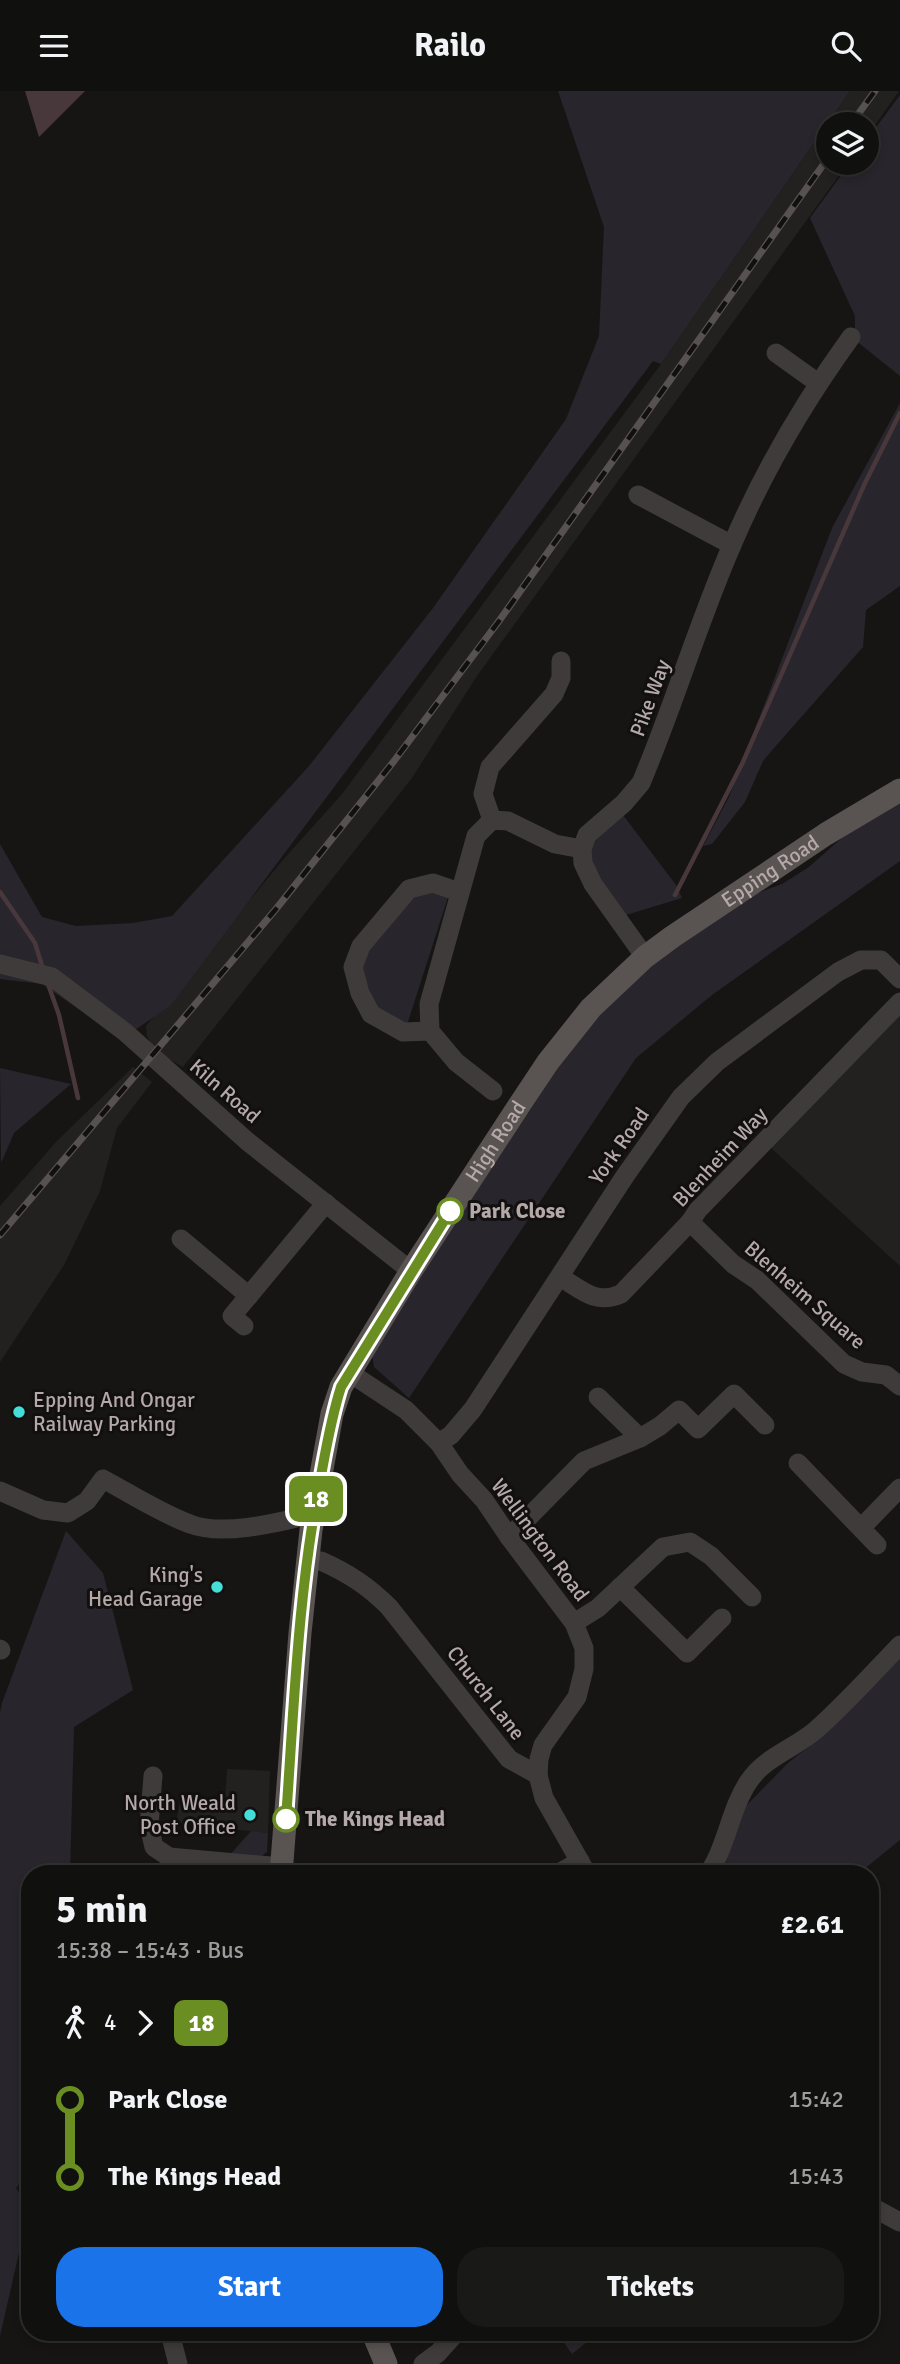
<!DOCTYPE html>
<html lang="en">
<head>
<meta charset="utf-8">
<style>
  :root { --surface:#10100f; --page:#191918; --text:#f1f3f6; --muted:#9c9d9e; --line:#30302f; --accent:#1a73e8 }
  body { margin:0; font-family:Signika,sans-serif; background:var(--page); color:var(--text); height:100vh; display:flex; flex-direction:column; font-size:26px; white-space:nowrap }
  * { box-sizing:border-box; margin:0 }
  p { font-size:23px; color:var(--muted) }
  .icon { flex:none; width:38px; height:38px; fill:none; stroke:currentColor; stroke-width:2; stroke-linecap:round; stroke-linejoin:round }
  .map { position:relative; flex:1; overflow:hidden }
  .panel { position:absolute; left:21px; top:1774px; width:858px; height:476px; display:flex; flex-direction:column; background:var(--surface); border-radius:28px; box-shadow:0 4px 10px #0003,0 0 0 2px var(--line) }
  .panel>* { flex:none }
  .badge { padding:0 14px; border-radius:10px; font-size:24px; line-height:46px }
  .tools { position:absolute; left:816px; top:21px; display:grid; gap:14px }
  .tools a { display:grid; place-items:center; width:63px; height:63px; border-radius:50%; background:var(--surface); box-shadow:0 4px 10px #0003,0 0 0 2px var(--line); font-size:35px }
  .map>.badge { position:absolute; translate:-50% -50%; box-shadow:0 0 0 4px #fff }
  .legs { display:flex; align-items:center; gap:10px; height:77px; padding:0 35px; font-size:23px }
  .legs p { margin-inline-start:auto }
  .head { display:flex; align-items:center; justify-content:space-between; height:119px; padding:0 35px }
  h1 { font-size:38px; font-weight:700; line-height:52px }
  .action { display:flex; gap:14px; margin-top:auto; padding:14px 35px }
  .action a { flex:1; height:80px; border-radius:28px; background:var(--accent); color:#fff; font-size:28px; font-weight:700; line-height:80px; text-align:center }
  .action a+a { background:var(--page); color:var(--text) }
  ul { padding:0 35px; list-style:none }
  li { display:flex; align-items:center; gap:24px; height:77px; font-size:26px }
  li i { display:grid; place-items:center; width:10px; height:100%; margin:0 9px; background:currentColor }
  li i::after { content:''; width:18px; height:18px; margin:-9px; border:5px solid; border-radius:50%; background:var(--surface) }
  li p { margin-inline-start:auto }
  li:first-child i { background:linear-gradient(#0000 50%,currentColor 0) }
  li:last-child i { background:linear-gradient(currentColor 50%,#0000 0) }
  header { display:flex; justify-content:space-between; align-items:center; height:91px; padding:0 35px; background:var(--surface); font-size:32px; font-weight:700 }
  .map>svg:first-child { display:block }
</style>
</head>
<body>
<header><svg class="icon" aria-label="menu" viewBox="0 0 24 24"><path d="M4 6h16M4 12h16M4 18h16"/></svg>Railo<svg class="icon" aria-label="search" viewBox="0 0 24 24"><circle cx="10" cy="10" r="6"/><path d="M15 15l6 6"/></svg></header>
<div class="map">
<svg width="900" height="2273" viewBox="0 0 900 2273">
  <rect width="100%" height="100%" fill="#161514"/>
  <!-- built -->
  <g fill="#232120">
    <polygon points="850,0 899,0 866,47 866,33 828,33 828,72 848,72 477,585 412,687 183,976 160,963 154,958 147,945 146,935 282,770 342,703 661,273"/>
    <polygon points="900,922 900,1175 770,1056"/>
    <polygon points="133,976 152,991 117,1037 100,1100 64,1174 0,1271 0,1115 56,1051"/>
    <polygon points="227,1678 270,1680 268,1742 176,1732 180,1711 201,1713 225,1709"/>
  </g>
  <!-- green -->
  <g fill="#28252c">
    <polygon points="558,0 850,0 661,273 653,270 171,914 122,948 42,893 0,888 0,753 42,826 76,835 133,832 172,825 309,675 433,517 566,328 599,245 604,136"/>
    <polygon points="900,4 900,285 855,249 855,225 810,127 850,72 866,72 866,50"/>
    <polygon points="900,312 900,495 866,519 863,556 774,657 763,670 745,711 712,753 703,755 729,706 832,437"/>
    <polygon points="900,710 900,770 712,904 636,967 409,1307 374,1276 372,1263 418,1183 577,947 641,881 749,805 782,793 809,776 844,745"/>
    <path d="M623 724 676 794 682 807 626 824C615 808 580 771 593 750 600 740 614 731 623 724Z"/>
    <polygon points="423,798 448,806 407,934 376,918 362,879 364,864 414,801"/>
    <polygon points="0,977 71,993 14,1042 1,1072"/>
    <polygon points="66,1440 103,1482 133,1599 74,1636 70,1783 30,1783 30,2079 16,2097 29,2118 0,2245 0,1622 2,1612"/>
    <polygon points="900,1565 900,1749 858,1783 722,1783 745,1716 788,1672 820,1647"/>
    <polygon points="251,1740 268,1742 267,1761 258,1768 227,1767"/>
    <polygon points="557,2242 598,2242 572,2263"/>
  </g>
  <!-- water -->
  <polygon fill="#48383c" points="25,0 85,0 39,46"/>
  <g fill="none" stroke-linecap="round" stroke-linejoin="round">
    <!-- stream -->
    <g stroke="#48383c" stroke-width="4.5">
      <polyline points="0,801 35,852 43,878"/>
      <polyline points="675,804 743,671 865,392 900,322"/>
      <polyline points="48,893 59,924 78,1007"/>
    </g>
    <!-- minor -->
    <g stroke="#3f3b3b" stroke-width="19">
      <polyline points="776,262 818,292"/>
      <polyline points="638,404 732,454"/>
      <polyline points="492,729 483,703 490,676 554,603 561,587 561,570"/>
      <path d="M645 866 593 793 583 772 582 758 587 744 624 712 641 692C674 614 698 532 732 454 763 381 804 311 851 246"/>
      <polyline points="0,873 52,886 125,941 247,1050 411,1180"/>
      <polyline points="430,940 403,941 371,923 360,902 353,876 361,855 409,798 433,792 459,801"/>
      <polyline points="493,1000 456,971 430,940 429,913 476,745 492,729 508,730 555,753 582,758"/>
      <polyline points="690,1131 733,1173 757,1189 844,1273 862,1281 886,1284 900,1295"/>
      <polyline points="181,1148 249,1205"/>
      <path d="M560 1186C582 1199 595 1214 621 1203L690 1131 698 1119 900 911"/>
      <polyline points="244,1235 232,1225 326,1112"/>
      <polyline points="350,1282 406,1319 439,1352 460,1383 484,1409 509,1446 574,1532 584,1557 584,1578 577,1606 543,1654 539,1668 538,1684 544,1707 587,1783"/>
      <polyline points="598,1306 640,1347"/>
      <polyline points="439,1352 451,1344 473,1318 625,1085 681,1006 717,971 838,881 861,869 881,869 900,888"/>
      <polyline points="798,1372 877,1454"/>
      <path d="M0 1400 43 1419 68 1422 87 1410 103 1388C131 1403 160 1422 190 1433 223 1446 280 1431 313 1423"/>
      <polyline points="861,1437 900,1397"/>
      <polyline points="509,1446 584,1370 640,1347 660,1335 679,1319 698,1338 734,1303 765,1334"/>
      <path d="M321 1470C348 1482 368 1495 389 1516L509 1668 538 1684"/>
      <polyline points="620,1496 687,1562 722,1527"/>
      <polyline points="574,1532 598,1517 663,1456 690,1451 711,1465 752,1506"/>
      <polyline points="0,1558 1,1559"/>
      <polyline points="153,1685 149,1735 154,1756 169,1766 282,1776"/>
      <polyline points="557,1783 580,1770"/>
      <path d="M708 1783C727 1755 730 1718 749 1690 766 1665 796 1657 817 1638 846 1612 873 1582 900 1554"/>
      <polyline points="870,2115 900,2131"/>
      <polyline points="170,2242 178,2273"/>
      <polyline points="423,2273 438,2262 456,2242"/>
    </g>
    <!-- major -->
    <g stroke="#595352" stroke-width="23">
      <path id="s1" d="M281 1783 300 1542 311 1439 332 1323 341 1296 411 1180 520 1013 548 971 591 917 645 866 672 846 826 743 900 699"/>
      <polyline points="373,2242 386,2273"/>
    </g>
    <defs>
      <g id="rail">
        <polyline points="851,33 875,0"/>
        <polyline points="0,1144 276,818 394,670 499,530 828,67"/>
      </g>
    </defs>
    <!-- rail casing -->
    <use href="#rail" stroke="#575151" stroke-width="7"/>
    <!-- rail -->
    <use href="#rail" stroke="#11100f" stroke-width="4.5" stroke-dasharray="13" stroke-linecap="butt"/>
  </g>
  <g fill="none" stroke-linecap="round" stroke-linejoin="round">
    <defs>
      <path id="line-1" d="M286 1728C294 1616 298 1501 320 1390 326 1358 331 1327 341 1296L450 1120"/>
    </defs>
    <!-- line-1 casing -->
    <use href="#line-1" stroke="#fff" stroke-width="16"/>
    <!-- line-1 -->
    <use href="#line-1" stroke="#6b8e23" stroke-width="10"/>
  </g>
  <!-- markers -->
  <g fill="#fff" stroke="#6b8e23" stroke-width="3.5">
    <circle cx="450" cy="1120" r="12"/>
    <circle cx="286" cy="1728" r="12"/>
  </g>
  <g fill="#45ddd7" stroke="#11100f" stroke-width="2.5">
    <circle cx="19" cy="1321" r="7"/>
    <circle cx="217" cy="1496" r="7"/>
    <circle cx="250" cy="1724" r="7"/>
  </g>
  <g text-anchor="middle" stroke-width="6" stroke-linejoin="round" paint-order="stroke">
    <!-- street labels -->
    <g font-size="21" fill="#b5a8a8" stroke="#11100f">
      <text transform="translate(650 607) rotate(-70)" y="7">Pike Way</text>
      <text dy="7" stroke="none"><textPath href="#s1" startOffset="1172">Epping Road</textPath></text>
      <text transform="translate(225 1000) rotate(41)" y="7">Kiln Road</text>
      <text dy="7" stroke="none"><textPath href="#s1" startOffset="782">High Road</textPath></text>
      <text transform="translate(619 1055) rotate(-55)" y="7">York Road</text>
      <text transform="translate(720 1066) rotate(-47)" y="7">Blenheim Way</text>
      <text transform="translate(805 1204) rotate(41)" y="7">Blenheim Square</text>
      <text transform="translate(540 1449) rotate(53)" y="7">Wellington Road</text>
      <text transform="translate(486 1602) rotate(52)" y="7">Church Lane</text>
    </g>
    <!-- stop labels -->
    <g font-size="21" font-weight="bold" fill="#b5a8a8" stroke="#11100f" text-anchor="start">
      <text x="469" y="1127">Park Close</text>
      <text x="305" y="1735">The Kings Head</text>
    </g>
    <!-- poi labels -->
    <g font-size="21" fill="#b5a8a8" stroke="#11100f" text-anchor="end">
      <text x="33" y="1316" text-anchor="start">Epping And Ongar<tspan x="33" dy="24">Railway Parking</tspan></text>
      <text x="203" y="1491">King's<tspan x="203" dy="24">Head Garage</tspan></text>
      <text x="236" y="1719">North Weald<tspan x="236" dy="24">Post Office</tspan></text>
    </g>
  </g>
</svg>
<div class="tools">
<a><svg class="icon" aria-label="layers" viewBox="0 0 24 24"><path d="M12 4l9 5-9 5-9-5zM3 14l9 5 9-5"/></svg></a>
</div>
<b class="badge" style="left:316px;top:1408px;background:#6b8e23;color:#fff">18</b>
<section class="panel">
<div class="head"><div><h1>5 min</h1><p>15:38 – 15:43 · Bus</p></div><b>£2.61</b></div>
<div class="legs"><svg class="icon" aria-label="walk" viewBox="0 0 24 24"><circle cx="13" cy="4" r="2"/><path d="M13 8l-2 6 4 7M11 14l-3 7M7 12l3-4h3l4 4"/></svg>4<svg class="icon" aria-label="forward" viewBox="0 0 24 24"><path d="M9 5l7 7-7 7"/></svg><b class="badge" style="background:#6b8e23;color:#fff">18</b></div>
<ul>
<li><i style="color:#6b8e23"></i><b>Park Close</b><p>15:42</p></li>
<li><i style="color:#6b8e23"></i><b>The Kings Head</b><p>15:43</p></li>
</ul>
<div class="action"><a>Start</a><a>Tickets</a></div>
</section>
</div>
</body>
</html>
